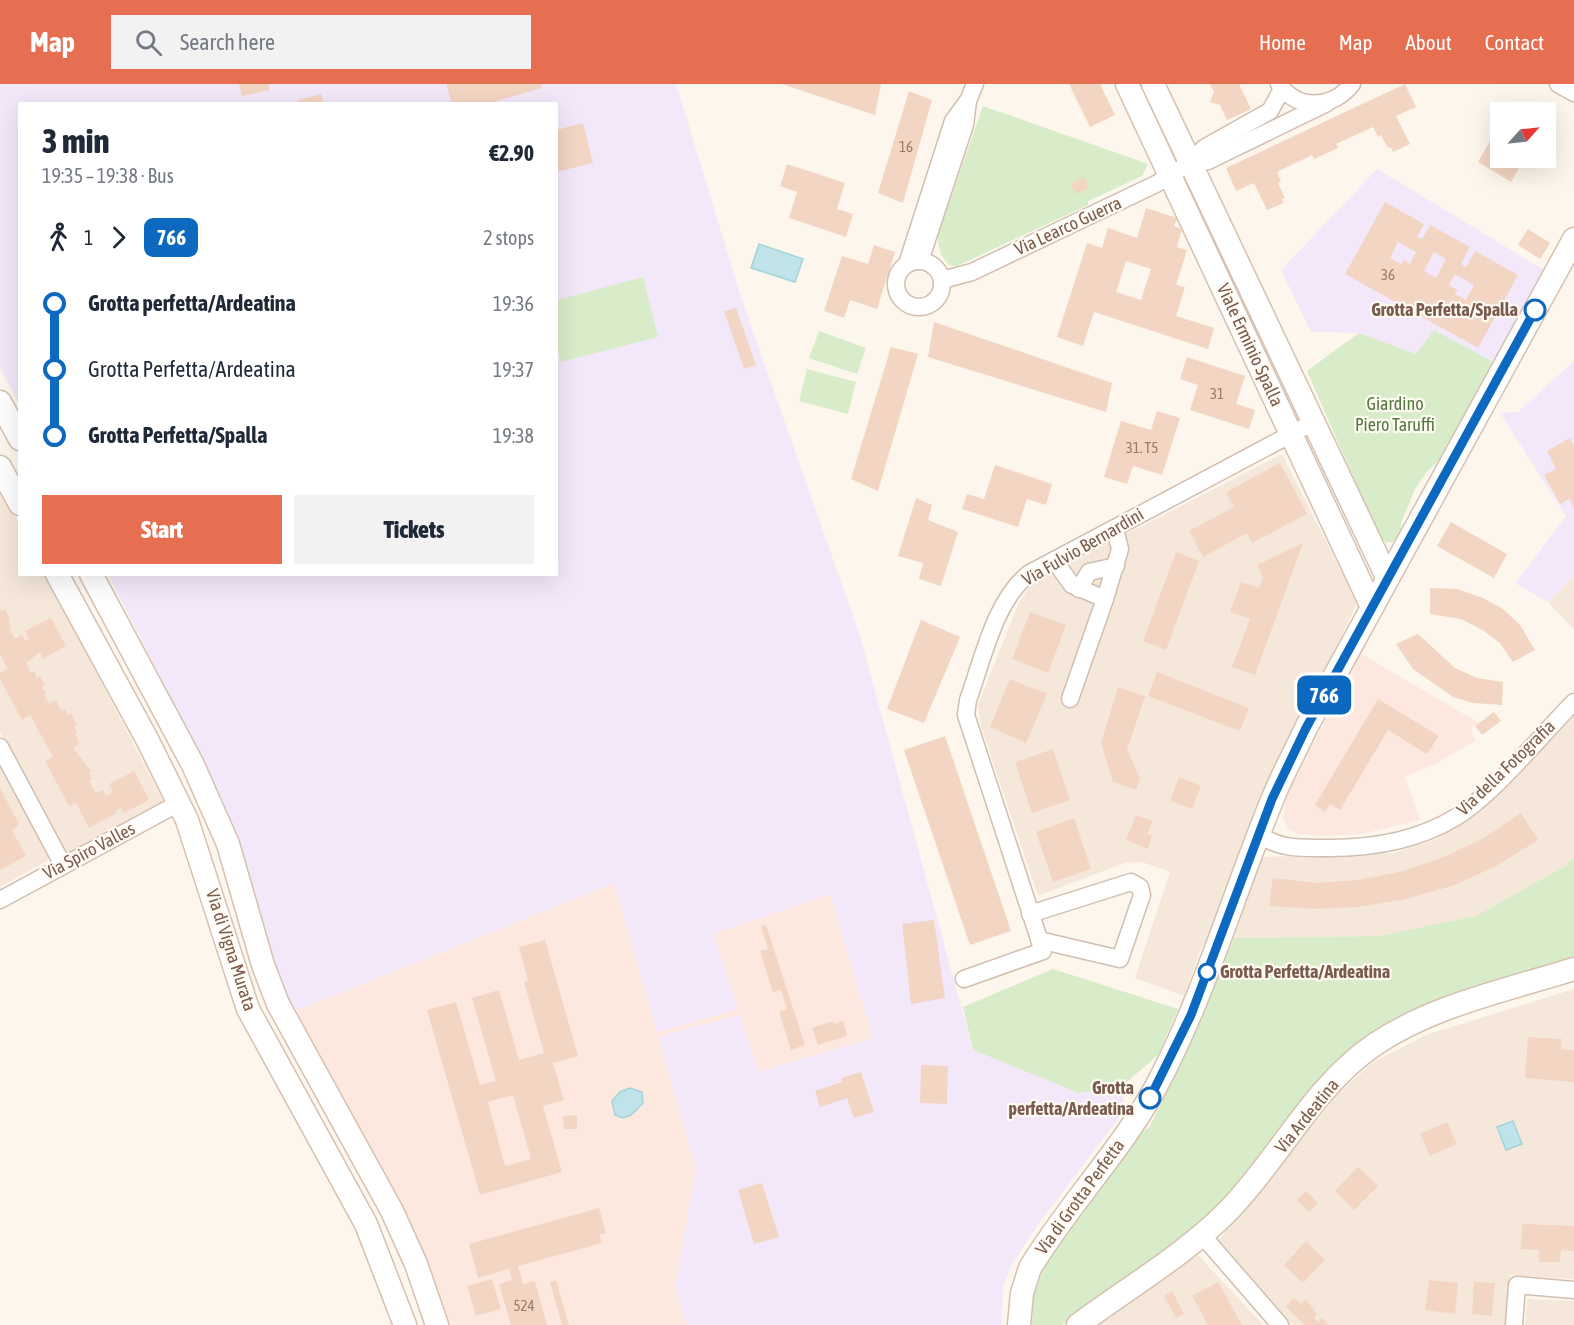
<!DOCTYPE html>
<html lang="en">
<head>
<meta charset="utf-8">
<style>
  :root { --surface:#fff; --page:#f2f2f3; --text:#1f2937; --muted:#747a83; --accent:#e76f51 }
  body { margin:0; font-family:"Asap Condensed",sans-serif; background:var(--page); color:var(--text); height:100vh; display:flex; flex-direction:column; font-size:22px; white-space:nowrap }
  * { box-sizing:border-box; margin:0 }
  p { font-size:20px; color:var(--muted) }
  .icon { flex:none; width:33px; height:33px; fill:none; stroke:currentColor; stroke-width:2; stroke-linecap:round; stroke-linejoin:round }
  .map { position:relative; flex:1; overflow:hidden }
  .drawer { position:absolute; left:18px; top:18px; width:540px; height:474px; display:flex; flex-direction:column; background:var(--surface); border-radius:0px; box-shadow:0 6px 24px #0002 }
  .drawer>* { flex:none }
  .badge { padding:0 12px; border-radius:9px; font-size:21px; line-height:39px }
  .needle { width:39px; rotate:63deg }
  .controls { position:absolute; left:1490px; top:18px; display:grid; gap:12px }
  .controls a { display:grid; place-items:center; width:66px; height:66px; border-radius:0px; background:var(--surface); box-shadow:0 6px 24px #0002; font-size:30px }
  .map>.badge { position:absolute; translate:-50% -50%; box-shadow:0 0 0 3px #fff }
  .legs { display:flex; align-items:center; gap:9px; height:66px; padding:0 24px; font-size:20px }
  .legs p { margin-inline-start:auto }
  .summary { display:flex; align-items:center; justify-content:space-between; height:102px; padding:0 24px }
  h1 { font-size:33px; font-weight:800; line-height:45px }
  .primary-button { display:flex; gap:12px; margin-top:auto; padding:12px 24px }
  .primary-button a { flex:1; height:69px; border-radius:0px; background:var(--accent); color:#fff; font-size:24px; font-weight:800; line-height:69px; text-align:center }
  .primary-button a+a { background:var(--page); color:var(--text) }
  ul { padding:0 24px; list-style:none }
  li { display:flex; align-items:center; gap:21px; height:66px; font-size:22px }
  li i { display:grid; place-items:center; width:9px; height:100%; margin:0 8px; background:currentColor }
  li i::after { content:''; width:15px; height:15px; margin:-8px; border:4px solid; border-radius:50%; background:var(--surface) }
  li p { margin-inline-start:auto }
  li:first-child i { background:linear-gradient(#0000 50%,currentColor 0) }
  li:last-child i { background:linear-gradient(currentColor 50%,#0000 0) }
  header { display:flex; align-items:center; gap:36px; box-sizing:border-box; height:84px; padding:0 30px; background:var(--accent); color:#fff }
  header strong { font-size:28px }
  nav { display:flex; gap:33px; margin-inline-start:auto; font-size:21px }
  .search { width:420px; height:54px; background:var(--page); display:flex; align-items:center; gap:15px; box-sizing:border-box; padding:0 21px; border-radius:0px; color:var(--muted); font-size:22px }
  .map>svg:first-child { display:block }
</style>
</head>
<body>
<header>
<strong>Map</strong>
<div class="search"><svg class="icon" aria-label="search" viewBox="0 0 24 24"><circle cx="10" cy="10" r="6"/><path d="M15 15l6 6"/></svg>Search here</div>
<nav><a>Home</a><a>Map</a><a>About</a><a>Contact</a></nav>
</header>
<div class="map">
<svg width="1574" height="1241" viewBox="0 0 1574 1241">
  <rect width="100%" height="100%" fill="#fdf6ec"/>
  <!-- residential -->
  <g fill="#f5e8da">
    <polygon points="1282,370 1357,519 1261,723 1209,853 1201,865 1184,912 1135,894 1170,788 1142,778 1124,779 1038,812 981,643 978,621 1019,518 1033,498"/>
    <polygon points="0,402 19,440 20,490 46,491 165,721 65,774 0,648"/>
    <polygon points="1574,492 1574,545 1548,518"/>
    <polygon points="1574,631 1574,773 1567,781 1477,832 1379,852 1234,854 1261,773 1394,769 1437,755 1473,733"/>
    <polygon points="0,674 50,768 47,777 0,803"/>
    <polygon points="1574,905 1574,1195 1510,1191 1506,1241 1292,1241 1217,1158 1339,1009 1372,979 1426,951"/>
    <polygon points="1197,1170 1263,1241 1100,1241"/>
    <polygon points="1527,1215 1574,1217 1574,1241 1525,1241"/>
  </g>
  <!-- commercial -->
  <g fill="#fde8e0">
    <polygon points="1360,569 1479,639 1471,644 1475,657 1439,678 1405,693 1420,736 1362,750 1326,752 1297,750 1288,744 1283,734 1287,711"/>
    <polygon points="614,799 657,948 713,850 830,809 873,954 759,988 658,953 696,1085 675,1203 687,1241 450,1241 420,1160 290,929"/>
  </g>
  <!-- education -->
  <g fill="#f3e8fa">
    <polygon points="0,0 676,0 742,216 860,552 973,966 1079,1009 1122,1002 1124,1027 1039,1139 1012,1180 1003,1203 1001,1241 687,1241 675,1203 696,1085 658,953 739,931 759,988 873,954 830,810 713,850 738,925 657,948 614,799 290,929 237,760 173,617 108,491 556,490 556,20 20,20 19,320 0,283"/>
    <polygon points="1377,85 1546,187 1495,279 1434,246 1416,270 1359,249 1311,248 1281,186"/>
    <polygon points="1574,277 1574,492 1548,518 1515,499 1566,432 1500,329 1518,328"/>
  </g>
  <!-- green -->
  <g fill="#d8ecc9">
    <path d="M983 22 1148 80 1142 92 1088 117V121L957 182H951C940 174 938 164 938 151Z"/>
    <polygon points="643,193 658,253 561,278 557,261 557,216"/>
    <polygon points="1434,246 1495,279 1445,370 1426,389 1415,405 1401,439 1401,449 1392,458 1386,459 1379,452 1307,287 1359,249 1416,270"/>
    <polygon points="819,247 866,264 857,290 809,274"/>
    <polygon points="807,285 856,298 848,330 799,317"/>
    <polygon points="1574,773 1574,875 1361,958 1312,1002 1219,1125 1196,1147 1062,1241 1032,1241 1034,1209 1050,1170 1131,1059 1150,1042 1186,969 1234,854 1379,852 1476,832 1567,781"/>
    <polygon points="1053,885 1178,925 1158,971 1122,1002 1079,1009 973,966 963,923"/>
  </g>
  <!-- water -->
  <g fill="#bfe3e8" stroke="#a5d3da" stroke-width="1.5">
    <polygon points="759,160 803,175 795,198 751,184"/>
    <polygon points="630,1004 642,1008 643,1019 631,1031 623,1034 615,1031 612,1017 620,1008"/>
    <polygon points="1513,1037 1522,1060 1506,1066 1497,1043"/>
  </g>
  <!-- building -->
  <g fill="#f3d5c3" fill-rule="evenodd">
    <polygon points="239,0 268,0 270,6 242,12"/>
    <polygon points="446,0 541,0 542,4 486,20 452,20"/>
    <polygon points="782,0 881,0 875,31"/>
    <polygon points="1069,0 1100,0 1115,31 1090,43"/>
    <polygon points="1210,0 1239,0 1251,25 1227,36 1220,21 1210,18 1214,8"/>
    <polygon points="1405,0 1416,23 1396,32 1410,60 1393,68 1391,63 1388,64 1381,51 1378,53 1373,43 1336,60 1338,64 1314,75 1312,71 1277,88 1281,98 1278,99 1285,114 1282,115 1284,119 1267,126 1254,99 1236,107 1226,84"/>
    <polygon points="909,7 932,16 903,119 878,109"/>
    <polygon points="321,10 323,18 298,20 298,16"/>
    <polygon points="583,39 593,79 556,88 556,46"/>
    <polygon points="1500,40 1500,74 1525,74 1511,98 1478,78"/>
    <polygon points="787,80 845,99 837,125 853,130 846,153 789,134 797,108 780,102"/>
    <polygon points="1084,93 1089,104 1076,110 1070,100"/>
    <path d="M1385 118 1424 140 1417 153 1422 155 1430 141 1470 163 1461 180 1466 183 1475 167 1518 191 1478 264 1345 190ZM1398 158 1416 168 1410 180 1404 176 1401 180 1390 174ZM1434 168 1446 175 1436 194 1424 187ZM1455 190 1474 201 1466 216 1455 210 1457 206 1449 201Z"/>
    <path d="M1146 124 1177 134 1174 142 1182 145 1177 163 1187 166 1176 201 1185 203 1176 232 1214 244 1208 265 1094 228 1083 262 1057 253 1087 159 1102 164 1108 144 1137 154ZM1126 177 1151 185 1141 216 1116 208Z"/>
    <polygon points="1528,145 1550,159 1540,175 1518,161"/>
    <polygon points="874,161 895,168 877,225 850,216 844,234 824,227 842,172 868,180"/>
    <polygon points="736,224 756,281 744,285 724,227"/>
    <polygon points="934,238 1112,299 1106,328 928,273"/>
    <polygon points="891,263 918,270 878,407 851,395"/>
    <polygon points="1187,273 1245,292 1236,320 1255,326 1249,345 1190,326 1198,301 1180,295"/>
    <polygon points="1157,327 1180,334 1162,391 1133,382 1127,400 1104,393 1121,337 1151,346"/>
    <polygon points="1570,354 1574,362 1574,425 1570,415 1560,420 1544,391 1556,385 1547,367"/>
    <polygon points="1280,379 1307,430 1252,459 1247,449 1203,473 1189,447 1234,423 1226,408"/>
    <polygon points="995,381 1052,400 1046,421 1027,415 1018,443 962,425 967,410 984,415"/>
    <polygon points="916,414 932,421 928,436 958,448 941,502 919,495 923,479 898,472"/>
    <polygon points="1451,438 1507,470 1494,494 1437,462"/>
    <polygon points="1303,459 1255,591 1232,583 1250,535 1230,528 1241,498 1259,504 1263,493 1257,481"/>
    <polygon points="1176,468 1199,477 1166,566 1143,557"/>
    <polygon points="1430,504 1457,505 1483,514 1503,525 1520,541 1535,566 1513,578 1500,559 1484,547 1461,535 1430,530"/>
    <polygon points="0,523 2,527 5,525 10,535 8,536 11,543 9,544 15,555 22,551 25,557 29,555 25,547 51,534 66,562 43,575 40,568 26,579 31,589 34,587 37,594 40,592 45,601 42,603 46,609 44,610 49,620 56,616 61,626 65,625 68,631 71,629 77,641 74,643 77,648 75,650 80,660 73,664 91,687 89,689 92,695 89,697 96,709 103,706 106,712 113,708 109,700 134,687 149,716 124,729 121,724 115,727 117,729 89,744 76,719 69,722 45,677 53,673 30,631 22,636 0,595 0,589 8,585 0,570"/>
    <polygon points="1030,528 1066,541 1048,589 1012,575"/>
    <polygon points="921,536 960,553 924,639 887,625"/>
    <polygon points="1418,550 1455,584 1477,594 1503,598 1502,621 1473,619 1453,613 1413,585 1396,560"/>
    <polygon points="1157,588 1249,624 1240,647 1148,612"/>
    <polygon points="1010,595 1047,610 1026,659 990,643"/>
    <polygon points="1118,603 1145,612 1127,666 1140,694 1136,706 1113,698 1101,659"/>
    <polygon points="1378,615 1439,652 1427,670 1388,646 1340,726 1330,720 1325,728 1315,721"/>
    <polygon points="1494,628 1501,637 1482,651 1475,642"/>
    <polygon points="945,652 1011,847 970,861 904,666"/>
    <polygon points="1053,665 1070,716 1032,729 1015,678"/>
    <polygon points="1179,693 1201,702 1192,725 1170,717"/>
    <polygon points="0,704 19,740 12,746 26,772 0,786"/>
    <polygon points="1521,729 1538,756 1496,782 1455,801 1406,815 1358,823 1316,825 1269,822 1273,794 1316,799 1358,796 1399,788 1444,773 1484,754"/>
    <polygon points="1136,731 1153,737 1147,750 1152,752 1148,765 1126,756"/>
    <polygon points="1074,734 1091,785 1053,798 1036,748"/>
    <polygon points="934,836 945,914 911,920 902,840"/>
    <polygon points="766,841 805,961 791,966 779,928 787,925 781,906 773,908 760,867 768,865 761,842"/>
    <path d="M545 856 578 972 553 979 564 1016 543 1022 562 1088 480 1111 427 926 456 918 480 1001 496 997 472 914 499 906 519 976 544 969 524 898 528 897 519 863ZM513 1011 531 1075 505 1082 488 1018Z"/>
    <polygon points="833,937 834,940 843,937 847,952 818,961 812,944"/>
    <polygon points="1528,953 1562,955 1561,965 1574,966 1574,998 1525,994"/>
    <polygon points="921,981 948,982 947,1020 920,1019"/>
    <polygon points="861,988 874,1028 854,1034 847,1014 820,1023 815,1007 842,998 841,994"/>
    <polygon points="577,1031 577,1045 564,1045 563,1032"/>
    <polygon points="1447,1038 1457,1060 1430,1072 1420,1050"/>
    <polygon points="1358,1083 1378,1102 1354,1126 1335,1107"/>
    <polygon points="762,1099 779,1153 754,1160 738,1106"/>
    <polygon points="1306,1107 1318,1119 1309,1128 1297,1116"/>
    <polygon points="599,1124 606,1149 599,1151 602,1159 518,1182 523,1200 535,1197 547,1241 511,1241 499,1200 512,1196 509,1185 478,1194 469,1160"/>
    <polygon points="1522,1140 1574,1142 1574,1167 1561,1166 1560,1178 1539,1178 1539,1166 1521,1165"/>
    <polygon points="1306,1157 1325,1176 1303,1199 1284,1181"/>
    <polygon points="492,1195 501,1225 476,1232 467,1202"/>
    <polygon points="556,1196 569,1241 562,1241 550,1198"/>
    <polygon points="1429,1196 1458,1199 1455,1230 1425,1226"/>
    <polygon points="1218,1198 1242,1241 1208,1241 1192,1212"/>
    <polygon points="1474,1198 1495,1199 1492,1232 1472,1230"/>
    <polygon points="1172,1207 1184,1230 1176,1234 1164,1212"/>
    <polygon points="1294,1214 1301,1220 1306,1215 1317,1230 1314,1233 1318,1238 1322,1234 1328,1241 1304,1241 1286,1222"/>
  </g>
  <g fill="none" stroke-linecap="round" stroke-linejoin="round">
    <defs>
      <g id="street">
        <path d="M1279 0C1297 27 1333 25 1352 0"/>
        <polyline points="1558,0 1574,9"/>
        <polyline points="1190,79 1208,77 1327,19"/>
        <circle cx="919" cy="200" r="23"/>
        <polyline points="920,177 965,41 968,17 975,0"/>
        <polyline points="907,180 953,37 967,18"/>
        <polyline points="942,196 972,188 1156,100 1190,79 1204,64 1270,27 1282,5"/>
        <polyline points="1054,476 1072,501 1105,515 1120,465 1115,444"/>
        <polyline points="1079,505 1089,488 1116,482"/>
        <polyline points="1070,615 1105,515"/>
        <polyline points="0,663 63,781"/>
        <path d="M1259 750C1279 766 1304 764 1329 764 1372 764 1419 756 1456 733 1495 709 1541 651 1574 618"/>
        <polyline points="0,816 179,719"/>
        <polyline points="1030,830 1131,798 1140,803 1142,811 1120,875 1039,856"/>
        <path d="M964 895 1043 867 966 631 968 616C983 575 995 515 1030 489L1314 338"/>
        <polyline points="1202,1151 1280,1241"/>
        <polyline points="1514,1241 1517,1201 1574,1206"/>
      </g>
      <g id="secondary">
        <polyline points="1127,0 1372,523"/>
        <polyline points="1153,0 1387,493"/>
        <polyline points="0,318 20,355"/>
        <polyline points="0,383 20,420"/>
        <polyline points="57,490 148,657 187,736 248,925 366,1140 405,1241"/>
        <polyline points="91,490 193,681 228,760 263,881 278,920 392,1127 416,1180 437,1241"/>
        <path d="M1019 1241 1022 1209 1030 1184C1069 1119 1124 1064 1159 997 1206 907 1234 808 1273 714 1282 691 1295 668 1306 644L1574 155"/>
        <path d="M1078 1241C1129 1203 1185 1171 1230 1125 1280 1073 1313 1003 1374 961 1433 921 1507 906 1574 885"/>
      </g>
    </defs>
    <!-- street casing -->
    <use href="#street" stroke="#d1beb0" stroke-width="19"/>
    <!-- secondary casing -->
    <use href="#secondary" stroke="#d6c0b0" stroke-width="25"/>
    <!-- street -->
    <use href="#street" stroke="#fff" stroke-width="16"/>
    <!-- secondary -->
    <use href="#secondary" stroke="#fff" stroke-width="22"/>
  </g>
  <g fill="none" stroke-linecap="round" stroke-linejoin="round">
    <defs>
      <polyline id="line-1" points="1150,1014 1191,931 1272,715 1306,644 1535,226"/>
    </defs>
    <!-- line-1 casing -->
    <use href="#line-1" stroke="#fff" stroke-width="14"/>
    <!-- line-1 -->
    <use href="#line-1" stroke="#0c69bf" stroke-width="9"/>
  </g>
  <!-- markers -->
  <g fill="#fff" stroke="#0c69bf" stroke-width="3">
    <circle cx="1535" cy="226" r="10"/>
    <circle cx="1207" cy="888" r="8"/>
    <circle cx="1150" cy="1014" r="10"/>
  </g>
  <g text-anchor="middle" stroke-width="4.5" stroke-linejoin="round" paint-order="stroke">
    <!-- number labels -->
    <g font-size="15" fill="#987a6a">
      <text x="906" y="68">16</text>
      <text x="1388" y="196">36</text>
      <text x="1217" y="315">31</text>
      <text x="1142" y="369">31. T5</text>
      <text x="524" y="1227">524</text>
    </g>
    <!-- street labels -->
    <g font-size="18" fill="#7a5c4d" stroke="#fffaf3">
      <text transform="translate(1068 142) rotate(-25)" y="6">Via Learco Guerra</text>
      <text transform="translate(1250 261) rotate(65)" y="6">Viale Erminio Spalla</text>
      <text transform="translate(1083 463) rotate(-30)" y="6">Via Fulvio Bernardini</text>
      <text transform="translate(1506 684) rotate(-44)" y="6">Via della Fotografia</text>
      <text transform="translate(89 767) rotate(-28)" y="6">Via Spiro Valles</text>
      <text transform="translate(231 866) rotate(72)" y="6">Via di Vigna Murata</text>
      <text transform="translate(1307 1032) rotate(-51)" y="6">Via Ardeatina</text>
      <text transform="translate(1080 1113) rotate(-54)" y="6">Via di Grotta Perfetta</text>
    </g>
    <!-- stop labels -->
    <g font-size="18" font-weight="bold" fill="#7a5c4d" stroke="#fffaf3" text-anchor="end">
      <text x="1518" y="232">Grotta Perfetta/Spalla</text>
      <text x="1220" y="894" text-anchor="start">Grotta Perfetta/Ardeatina</text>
      <text x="1134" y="1010">Grotta<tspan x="1134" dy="21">perfetta/Ardeatina</tspan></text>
    </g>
    <!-- park labels -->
    <g font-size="18" fill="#537a41" stroke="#fffaf3">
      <text x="1395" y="326">Giardino<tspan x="1395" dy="21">Piero Taruffi</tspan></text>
    </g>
  </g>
</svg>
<div class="controls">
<a><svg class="needle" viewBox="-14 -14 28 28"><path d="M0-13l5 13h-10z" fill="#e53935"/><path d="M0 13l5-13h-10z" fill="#747a83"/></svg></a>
</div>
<b class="badge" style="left:1324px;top:611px;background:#0c69bf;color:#fff">766</b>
<section class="drawer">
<div class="summary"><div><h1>3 min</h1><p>19:35 – 19:38 · Bus</p></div><b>€2.90</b></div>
<div class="legs"><svg class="icon" aria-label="walk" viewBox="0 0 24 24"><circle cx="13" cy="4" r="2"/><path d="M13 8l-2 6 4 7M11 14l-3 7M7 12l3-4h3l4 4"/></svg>1<svg class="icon" aria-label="forward" viewBox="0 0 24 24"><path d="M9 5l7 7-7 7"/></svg><b class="badge" style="background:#0c69bf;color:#fff">766</b><p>2 stops</p></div>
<ul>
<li><i style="color:#0c69bf"></i><b>Grotta perfetta/Ardeatina</b><p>19:36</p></li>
<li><i style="color:#0c69bf"></i><span>Grotta Perfetta/Ardeatina</span><p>19:37</p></li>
<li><i style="color:#0c69bf"></i><b>Grotta Perfetta/Spalla</b><p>19:38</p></li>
</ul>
<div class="primary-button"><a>Start</a><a>Tickets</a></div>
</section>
</div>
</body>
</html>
